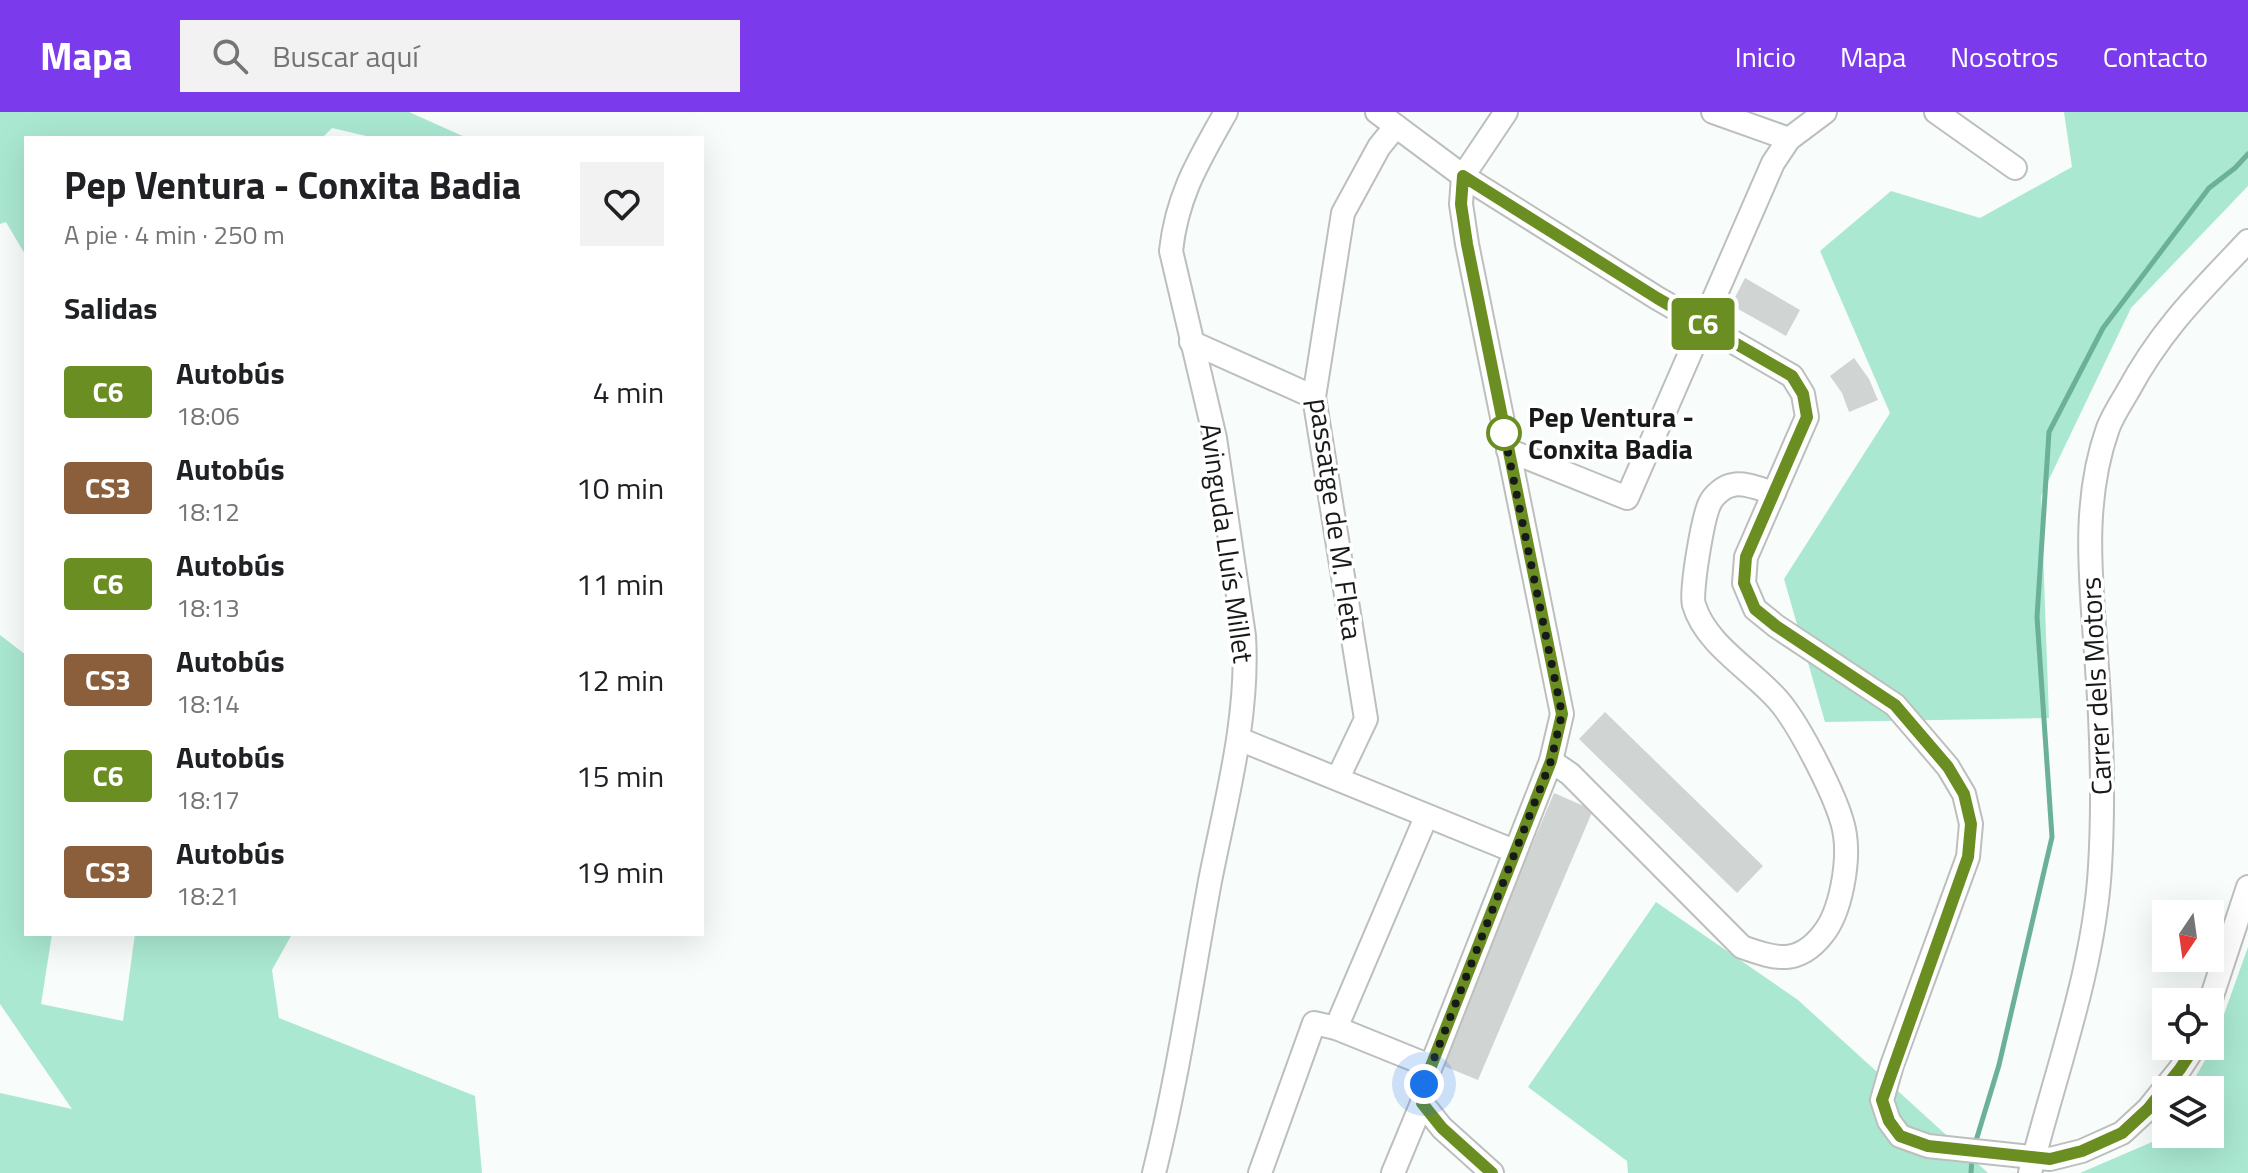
<!DOCTYPE html>
<html lang="es">
<head>
<meta charset="utf-8">
<style>
  :root { --surface:#fff; --page:#f2f2f2; --text:#202124; --muted:#757577; --accent:#7c3aed }
  body { margin:0; font-family:"Titillium Web",sans-serif; background:var(--page); color:var(--text); height:100vh; display:flex; flex-direction:column; font-size:30px; white-space:nowrap }
  * { box-sizing:border-box; margin:0 }
  p { font-size:26px; color:var(--muted) }
  .icon { flex:none; width:44px; height:44px; fill:none; stroke:currentColor; stroke-width:2; stroke-linecap:round; stroke-linejoin:round }
  .map { position:relative; flex:1; overflow:hidden }
  .drawer { position:absolute; left:24px; top:24px; width:680px; height:800px; display:flex; flex-direction:column; background:var(--surface); border-radius:0px; box-shadow:0 8px 32px #0002 }
  .drawer>* { flex:none }
  .badge { padding:0 16px; border-radius:6px; font-size:28px; line-height:52px }
  .needle { width:52px; rotate:193deg }
  .tools { position:absolute; left:2152px; top:788px; display:grid; gap:16px }
  .tools a { display:grid; place-items:center; width:72px; height:72px; border-radius:0px; background:var(--surface); box-shadow:0 8px 32px #0002; font-size:40px }
  .you { position:absolute; width:40px; height:40px; margin:-20px; border:6px solid #fff; border-radius:50%; background:#1a73e8; box-shadow:0 0 0 12px #1a73e833 }
  .map>.badge { position:absolute; translate:-50% -50%; box-shadow:0 0 0 4px #fff }
  h2 { padding:0 40px; font-size:30px; line-height:72px }
  .round { display:grid; place-items:center; flex:none; width:84px; height:84px; border-radius:0px; background:var(--page) }
  .headline { display:flex; align-items:center; justify-content:space-between; height:136px; padding:0 40px }
  h1 { font-size:38px; font-weight:700; line-height:60px }
  ul { padding:0; list-style:none }
  li { display:flex; align-items:center; gap:24px; height:96px; padding:0 40px }
  li div { flex:1 }
  li b { display:block; font-size:30px }
  li em { font-style:normal }
  li .badge { min-width:88px; font-weight:700; text-align:center }
  header { display:flex; align-items:center; gap:48px; box-sizing:border-box; height:112px; padding:0 40px; background:var(--accent); color:#fff }
  header strong { font-size:38px }
  nav { display:flex; gap:44px; margin-inline-start:auto; font-size:28px }
  .search { width:560px; height:72px; background:var(--page); display:flex; align-items:center; gap:20px; box-sizing:border-box; padding:0 28px; border-radius:0px; color:var(--muted); font-size:30px }
  .map>svg:first-child { display:block }
</style>
</head>
<body>
<header>
<strong>Mapa</strong>
<div class="search"><svg class="icon" aria-label="search" viewBox="0 0 24 24"><circle cx="10" cy="10" r="6"/><path d="M15 15l6 6"/></svg>Buscar aquí</div>
<nav><a>Inicio</a><a>Mapa</a><a>Nosotros</a><a>Contacto</a></nav>
</header>
<div class="map">
<svg width="2248" height="1061" viewBox="0 0 2248 1061">
  <rect width="100%" height="100%" fill="#f8fcfa"/>
  <!-- green -->
  <g fill="#aae8d1">
    <polygon points="0,0 409,0 467,26 375,26 332,16 322,26 26,26 26,144 6,110 0,112"/>
    <polygon points="2064,0 2248,0 2248,74 2131,196 2041,384 2049,606 1825,610 1784,467 1890,301 1820,139 1891,79 1980,106 2072,55"/>
    <polygon points="0,523 26,543 26,822 52,822 41,892 123,909 135,822 292,822 272,858 279,906 475,984 482,1061 0,1061 0,981 72,997 0,892"/>
    <polygon points="1656,790 1798,888 1988,1061 1628,1061 1627,1049 1528,975"/>
    <polygon points="2248,835 2248,1061 2080,1061 2159,1027 2166,1016 2166,1022 2210,1022 2210,978 2188,978 2212,936"/>
  </g>
  <g fill="none" stroke-linecap="round" stroke-linejoin="round">
    <!-- stream -->
    <g stroke="#6bb099" stroke-width="5">
      <polyline points="1975,1032 1999,953 2052,725 2037,505 2049,320 2103,216 2209,76 2235,56 2248,42"/>
      <polyline points="1971,1061 1972,1046"/>
    </g>
  </g>
  <!-- building -->
  <g fill="#d0d4d2">
    <polygon points="1745,166 1800,198 1786,224 1731,193"/>
    <polygon points="1854,246 1869,267 1878,288 1849,300 1842,281 1830,264"/>
    <polygon points="1605,600 1763,754 1737,781 1579,627"/>
    <polygon points="1554,681 1593,698 1478,968 1439,952"/>
  </g>
  <g fill="none" stroke-linecap="round" stroke-linejoin="round">
    <defs>
      <g id="street">
        <polyline points="1377,0 1463,64 1657,186 1792,264 1803,282 1807,305 1746,445 1744,471 1755,497 1776,514 1895,593 1948,655 1964,682 1971,712 1968,745 1892,953 1882,988 1889,1009 1900,1024 1928,1034 2050,1047 2082,1039 2122,1021 2148,997 2180,957 2195,934"/>
        <polyline points="1713,0 1789,27"/>
        <polyline points="1936,0 2015,56"/>
        <polyline points="1191,230 1314,285"/>
        <polyline points="1508,338 1627,386 1773,51 1789,27 1825,0"/>
        <polyline points="1239,627 1514,739"/>
        <path d="M1551 649 1570 662 1742 835C1776 847 1798 854 1823 822 1841 800 1849 751 1845 723 1841 692 1799 612 1778 588 1752 558 1706 533 1694 493 1690 481 1703 404 1710 391 1713 384 1724 374 1733 373 1744 370 1763 378 1774 381"/>
        <polyline points="1338,666 1366,607 1314,285 1343,101 1379,35 1396,14"/>
        <polyline points="2210,890 2248,775"/>
        <polyline points="1336,916 1426,705"/>
        <path d="M1154 1061C1178 965 1192 867 1210 769 1226 688 1249 606 1244 524L1215 326 1171 139C1177 83 1199 48 1226 0"/>
        <polyline points="1260,1061 1314,911 1336,916 1430,954"/>
        <polyline points="1393,1061 1422,991"/>
        <polyline points="1492,1061 1442,1016 1422,991 1424,972 1551,649 1562,602 1467,132 1461,92 1463,64 1506,0"/>
        <path d="M2030 1061C2055 961 2094 859 2100 755 2104 688 2102 623 2097 556 2092 476 2080 394 2108 316 2113 303 2121 291 2128 279 2162 216 2200 180 2248 129"/>
      </g>
    </defs>
    <!-- street casing -->
    <use href="#street" stroke="#bcbfbe" stroke-width="26"/>
    <!-- street -->
    <use href="#street" stroke="#fff" stroke-width="22"/>
  </g>
  <g fill="none" stroke-linecap="round" stroke-linejoin="round">
    <defs>
      <polyline id="line" points="1492,1061 1442,1016 1422,991 1424,972 1551,649 1562,602 1467,132 1461,92 1463,64 1657,186 1792,264 1803,282 1807,305 1746,445 1744,471 1755,497 1776,514 1895,593 1948,655 1964,682 1971,712 1968,745 1882,988 1889,1009 1900,1024 1928,1034 2050,1047 2082,1039 2122,1021 2148,997 2180,957 2195,934"/>
    </defs>
    <!-- line casing -->
    <use href="#line" stroke="#fff" stroke-width="18"/>
    <!-- line -->
    <use href="#line" stroke="#6b8e23" stroke-width="12"/>
    <!-- walk -->
    <polyline stroke="#181a19" stroke-width="8" stroke-dasharray="0 14.4" points="1424,972 1551,649 1562,602 1504,321"/>
  </g>
  <!-- markers -->
  <circle fill="#fff" stroke="#6b8e23" stroke-width="4" cx="1504" cy="321" r="16"/>
  <g text-anchor="middle" stroke-width="7" stroke-linejoin="round" paint-order="stroke">
    <!-- stop labels -->
    <g font-size="28" font-weight="bold" fill="#181a19" stroke="#fff" text-anchor="start">
      <text x="1528" y="315">Pep Ventura -<tspan x="1528" dy="32">Conxita Badia</tspan></text>
    </g>
    <!-- street labels -->
    <g font-size="28" fill="#181a19" stroke="#fff">
      <text transform="translate(1336 407) rotate(82)" y="10">passatge de M. Fleta</text>
      <text transform="translate(1227 431) rotate(82)" y="10">Avinguda Lluís Millet</text>
      <text transform="translate(2096 574) rotate(-93)" y="10">Carrer dels Motors</text>
    </g>
  </g>
</svg>
<div class="tools">
<a><svg class="needle" viewBox="-14 -14 28 28"><path d="M0-13l5 13h-10z" fill="#e53935"/><path d="M0 13l5-13h-10z" fill="#757577"/></svg></a>
<a><svg class="icon" aria-label="locate" viewBox="0 0 24 24"><circle cx="12" cy="12" r="6"/><path d="M12 2v4M12 18v4M2 12h4M18 12h4"/></svg></a>
<a><svg class="icon" aria-label="layers" viewBox="0 0 24 24"><path d="M12 4l9 5-9 5-9-5zM3 14l9 5 9-5"/></svg></a>
</div>
<div class="you" style="left:1424px;top:972px"></div>
<b class="badge" style="left:1703px;top:212px;background:#6b8e23;color:#fff">C6</b>
<section class="drawer">
<div class="headline"><div><h1>Pep Ventura - Conxita Badia</h1><p>A pie · 4 min · 250 m</p></div><a class="round"><svg class="icon" aria-label="heart" viewBox="0 0 24 24"><path d="M12 20l-8-8c-3-5 5-10 8-4 3-6 11-1 8 4z"/></svg></a></div>
<h2>Salidas</h2>
<ul>
<li><span class="badge" style="background:#6b8e23;color:#fff">C6</span><div><b>Autobús</b><p>18:06</p></div><em>4 min</em></li>
<li><span class="badge" style="background:#8b5e3c;color:#fff">CS3</span><div><b>Autobús</b><p>18:12</p></div><em>10 min</em></li>
<li><span class="badge" style="background:#6b8e23;color:#fff">C6</span><div><b>Autobús</b><p>18:13</p></div><em>11 min</em></li>
<li><span class="badge" style="background:#8b5e3c;color:#fff">CS3</span><div><b>Autobús</b><p>18:14</p></div><em>12 min</em></li>
<li><span class="badge" style="background:#6b8e23;color:#fff">C6</span><div><b>Autobús</b><p>18:17</p></div><em>15 min</em></li>
<li><span class="badge" style="background:#8b5e3c;color:#fff">CS3</span><div><b>Autobús</b><p>18:21</p></div><em>19 min</em></li>
</ul>
</section>
</div>
</body>
</html>
